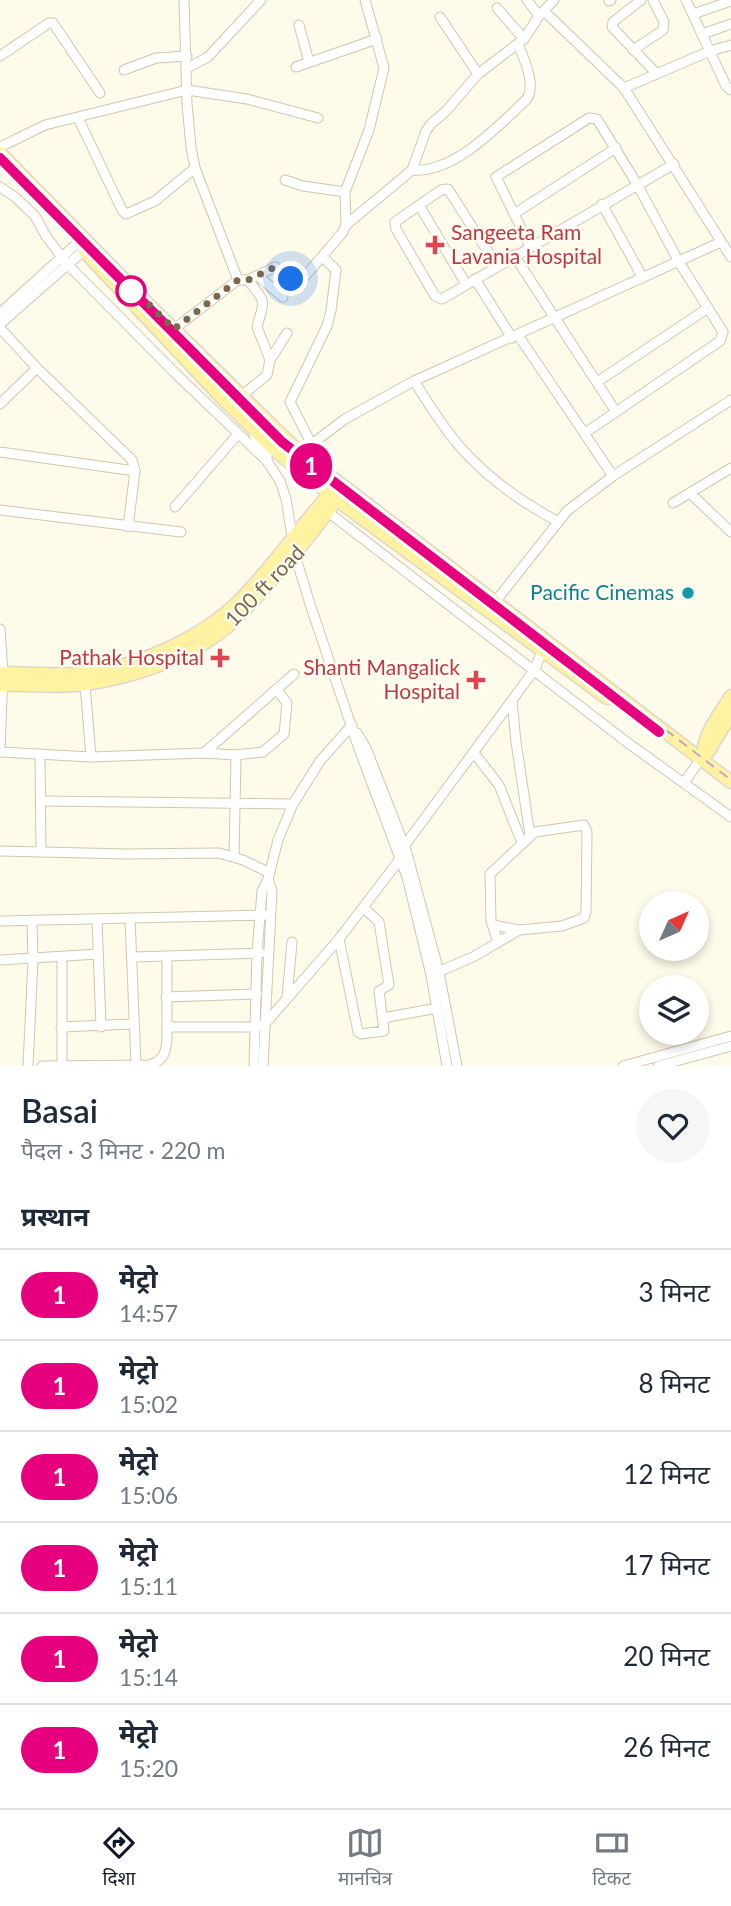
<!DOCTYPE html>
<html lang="hi">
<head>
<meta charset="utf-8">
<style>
  :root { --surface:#fff; --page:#f6f6f7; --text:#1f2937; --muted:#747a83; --line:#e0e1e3; --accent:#111827 }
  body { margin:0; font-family:Lato,"Noto Sans Devanagari",sans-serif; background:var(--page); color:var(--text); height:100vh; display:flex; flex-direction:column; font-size:26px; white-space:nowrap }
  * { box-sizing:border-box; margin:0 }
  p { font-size:23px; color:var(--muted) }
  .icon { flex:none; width:38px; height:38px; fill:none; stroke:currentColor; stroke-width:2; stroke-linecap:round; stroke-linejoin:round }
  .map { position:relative; height:1066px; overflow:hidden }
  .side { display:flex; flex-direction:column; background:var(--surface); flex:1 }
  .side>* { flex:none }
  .badge { padding:0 14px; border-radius:23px; font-size:24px; line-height:46px }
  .needle { width:46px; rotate:45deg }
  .fabs { position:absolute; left:639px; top:891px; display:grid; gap:14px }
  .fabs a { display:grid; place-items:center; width:70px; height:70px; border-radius:50%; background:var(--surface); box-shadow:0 4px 10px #0003; font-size:35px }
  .you { position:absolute; width:35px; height:35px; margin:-18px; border:5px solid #fff; border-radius:50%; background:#1a73e8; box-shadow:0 0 0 10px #1a73e833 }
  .map>.badge { position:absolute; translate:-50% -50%; box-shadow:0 0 0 4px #fff }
  h2 { padding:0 21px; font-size:26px; line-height:63px }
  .round { display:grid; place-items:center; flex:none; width:74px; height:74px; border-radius:37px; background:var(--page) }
  .head { display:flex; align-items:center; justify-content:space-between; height:119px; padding:0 21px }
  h1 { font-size:33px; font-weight:600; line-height:52px }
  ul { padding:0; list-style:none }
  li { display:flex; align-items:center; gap:21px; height:91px; padding:0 21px; border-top:2px solid var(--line) }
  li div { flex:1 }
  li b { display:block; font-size:26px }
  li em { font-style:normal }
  li .badge { min-width:77px; font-weight:700; text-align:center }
  .dock { display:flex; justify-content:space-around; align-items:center; height:98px; border-top:2px solid var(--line); background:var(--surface); font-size:19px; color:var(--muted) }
  .dock a { display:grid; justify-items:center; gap:4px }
  .dock .on { color:var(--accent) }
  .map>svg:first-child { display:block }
</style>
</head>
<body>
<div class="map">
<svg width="731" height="1066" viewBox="0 0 731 1066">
  <rect width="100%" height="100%" fill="#fefbea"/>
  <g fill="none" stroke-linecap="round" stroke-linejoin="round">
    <defs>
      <g id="minor">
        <polyline points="184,0 187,104 191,147 195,168 238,280"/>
        <polyline points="527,0 539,16"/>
        <polyline points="641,0 613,22 612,27 657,74"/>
        <polyline points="686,0 726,86 731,90"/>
        <polyline points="609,1 611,0"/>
        <polyline points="497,8 524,39"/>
        <polyline points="544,11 624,88"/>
        <polyline points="693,14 731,1"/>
        <polyline points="440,17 478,74"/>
        <polyline points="299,25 309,62"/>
        <polyline points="702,34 731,24"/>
        <polyline points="731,45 710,51 624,88 731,257"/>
        <polyline points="633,50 663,30 664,22 653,0"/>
        <polyline points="0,56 49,23 53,23 100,93"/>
        <polyline points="296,67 377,39"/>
        <polyline points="187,68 208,57 261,0"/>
        <polyline points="124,70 156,58 187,56"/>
        <polyline points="78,118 122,210 126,214 155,201 195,168"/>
        <polyline points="0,147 45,125 187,90 247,99 318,118"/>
        <path d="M412 170C454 174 498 126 526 100 537 86 524 59 518 44"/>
        <polyline points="285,180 303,186 345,192"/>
        <polyline points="0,187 15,197 35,216 46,236 67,264 177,375 267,461 280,481 286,499 295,555 310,604 359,749 407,877 431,975 447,1066"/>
        <polyline points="602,204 643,278"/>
        <polyline points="419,205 466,284"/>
        <polyline points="514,214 616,148"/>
        <polyline points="346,225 412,170 426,131 431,124 446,111 478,74 524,39 539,16 554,0"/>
        <polyline points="530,246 496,177 589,118 597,119 637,184 679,262 723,332 720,341 585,433"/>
        <polyline points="514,255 616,412"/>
        <polyline points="497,266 448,189 441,190 395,222 396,229 435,296 442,299 674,164"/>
        <polyline points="258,276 283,297"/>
        <polyline points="475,279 512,338"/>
        <path d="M248 280C267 305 265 297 257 327L270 360"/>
        <polyline points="0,313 83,238"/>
        <polyline points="0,324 89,246"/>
        <polyline points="0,328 37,368 132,460 135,471 128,527"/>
        <polyline points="174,329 238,280 248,280 275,267 288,277 301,281 343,232 346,225 345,192 369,130 384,68 365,0"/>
        <polyline points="518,335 613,476"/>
        <path d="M414 381C429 404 443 428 461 448 488 478 523 503 557 521"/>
        <polyline points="597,382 708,308"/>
        <polyline points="241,396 267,375 270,360 287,333"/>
        <polyline points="0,404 37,368"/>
        <polyline points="254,435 267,455 267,461"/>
        <polyline points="311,443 290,402 327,326 331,311 336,270 323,257"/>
        <polyline points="0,452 135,471"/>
        <polyline points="300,453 345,419 414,381 721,242"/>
        <polyline points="690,493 731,532"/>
        <polyline points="673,503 731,468"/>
        <polyline points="175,507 238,434"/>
        <polyline points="0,510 181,532"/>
        <polyline points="328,512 628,743 731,817"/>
        <polyline points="495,602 567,511 613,476 731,400"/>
        <polyline points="0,629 3,673 0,749"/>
        <polyline points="85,684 91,757"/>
        <polyline points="512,701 516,742 530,835"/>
        <polyline points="357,733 366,748 406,850 439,972 457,1066"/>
        <polyline points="0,752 91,757 204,753 234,755 236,758 234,857"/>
        <polyline points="204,753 294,674"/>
        <polyline points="474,753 499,785 522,843"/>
        <polyline points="40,754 41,852"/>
        <polyline points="234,755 263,752 284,734 287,703 277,690"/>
        <polyline points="684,783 697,764"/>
        <polyline points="41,801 293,804"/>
        <polyline points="402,849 535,669 542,651"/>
        <polyline points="0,851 127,854 219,853 243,860 270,873"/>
        <polyline points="130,918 136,1064"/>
        <polyline points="97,919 101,1027"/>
        <polyline points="0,921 269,915"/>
        <polyline points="493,925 519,930"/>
        <polyline points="339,939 358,1032 361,1034 384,1031 379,991 389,985 379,922 364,908"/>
        <polyline points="133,957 261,953"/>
        <polyline points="62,958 62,1065"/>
        <polyline points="0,960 98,954"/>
        <polyline points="431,975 473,957 519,930 562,926 584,918 586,912 587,832 584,825 535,832 490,874 491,921 498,942"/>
        <polyline points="166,997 257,994"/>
        <polyline points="287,998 292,942"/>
        <polyline points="383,1018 432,1009"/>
        <polyline points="61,1027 133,1024"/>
        <polyline points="168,1027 256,1027 264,1025 339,939 403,855"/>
        <polyline points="28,1066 33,960 32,920"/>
        <path d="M42 1066 149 1065C164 1061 166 1052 167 1038V957"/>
        <polyline points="254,1066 257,953 262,891 268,879 278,840 293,804 320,761 352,725"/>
        <polyline points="263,1066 272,891 268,879"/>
        <polyline points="623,1066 731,1036"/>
        <polyline points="658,1066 731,1046"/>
      </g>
      <g id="major">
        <polyline points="0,153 147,303 300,453 731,782"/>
        <polyline points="85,252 223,399 278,453 337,500 607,698"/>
        <path d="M0 673C25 673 50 675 75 674 131 670 199 640 239 601 273 567 300 526 333 490"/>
        <path d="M0 685C28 684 58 688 85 684 134 677 188 659 227 627 245 612 259 594 274 577 299 550 320 523 341 494"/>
        <polyline points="708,752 731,714"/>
        <path d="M704 753C702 736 722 711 731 696"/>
      </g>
    </defs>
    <!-- minor casing -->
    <use href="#minor" stroke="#d2c6ad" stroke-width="11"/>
    <!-- major casing -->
    <use href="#major" stroke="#ddd7d0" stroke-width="15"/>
    <!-- minor -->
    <use href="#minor" stroke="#fff" stroke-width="9"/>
    <!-- major -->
    <use href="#major" stroke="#fff2a0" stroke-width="12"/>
    <!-- rail -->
    <polyline stroke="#c2a5ca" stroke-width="2" stroke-dasharray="10 7" stroke-linecap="butt" points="0,151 285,438 731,780"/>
  </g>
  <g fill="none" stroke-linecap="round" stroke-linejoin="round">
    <defs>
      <polyline id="line" points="0,158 282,442 659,732"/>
    </defs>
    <!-- line casing -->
    <use href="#line" stroke="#fff" stroke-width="16"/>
    <!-- line -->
    <use href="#line" stroke="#e6007e" stroke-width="10"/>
    <!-- walk -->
    <polyline stroke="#7c674a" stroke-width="7" stroke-dasharray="0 12.6" points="131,291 128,284 174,329 238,280 248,280 275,267 291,279"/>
  </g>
  <!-- markers -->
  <g fill="#e0444e" stroke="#fffdf2" stroke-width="2.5">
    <path d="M431.5 234.5h7v7h7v7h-7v7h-7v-7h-7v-7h7z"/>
    <path d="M216.5 647.5h7v7h7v7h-7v7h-7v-7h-7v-7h7z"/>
    <path d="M472.5 669.5h7v7h7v7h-7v7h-7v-7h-7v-7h7z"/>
  </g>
  <circle fill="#fff" stroke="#e6007e" stroke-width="3.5" cx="131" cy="291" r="14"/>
  <circle fill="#0f9aa8" stroke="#fffdf2" stroke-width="2.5" cx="688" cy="593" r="7"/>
  <g text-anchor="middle" stroke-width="5" stroke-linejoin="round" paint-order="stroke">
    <!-- health labels -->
    <g font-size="21" fill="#be3a42" stroke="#fffdf2" text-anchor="end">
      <text x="451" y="240" text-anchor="start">Sangeeta Ram<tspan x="451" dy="24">Lavania Hospital</tspan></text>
      <text x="204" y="665">Pathak Hospital</text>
      <text x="460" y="675">Shanti Mangalick<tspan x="460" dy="24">Hospital</tspan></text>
    </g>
    <!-- street labels -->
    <g font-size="21" fill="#7c674a" stroke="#fffdf2">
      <text transform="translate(265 586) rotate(-46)" y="7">100 ft road</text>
    </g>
    <!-- culture labels -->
    <g font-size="21" fill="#0d838f" stroke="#fffdf2" text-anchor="end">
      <text x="674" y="600">Pacific Cinemas</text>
    </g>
  </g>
</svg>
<div class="fabs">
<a><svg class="needle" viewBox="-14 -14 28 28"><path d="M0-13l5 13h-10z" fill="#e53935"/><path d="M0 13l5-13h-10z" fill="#747a83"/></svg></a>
<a><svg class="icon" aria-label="layers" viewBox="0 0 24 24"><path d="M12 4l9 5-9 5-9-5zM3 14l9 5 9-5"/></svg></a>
</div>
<div class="you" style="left:291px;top:279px"></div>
<b class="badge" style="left:311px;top:466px;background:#e6007e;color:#fff">1</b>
</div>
<section class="side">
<div class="head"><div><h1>Basai</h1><p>पैदल · 3 मिनट · 220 m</p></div><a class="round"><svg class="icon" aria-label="heart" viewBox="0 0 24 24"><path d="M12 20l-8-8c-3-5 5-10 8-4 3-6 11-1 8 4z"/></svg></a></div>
<h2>प्रस्थान</h2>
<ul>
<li><span class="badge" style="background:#e6007e;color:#fff">1</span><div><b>मेट्रो</b><p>14:57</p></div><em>3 मिनट</em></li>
<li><span class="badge" style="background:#e6007e;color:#fff">1</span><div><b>मेट्रो</b><p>15:02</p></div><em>8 मिनट</em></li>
<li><span class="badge" style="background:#e6007e;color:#fff">1</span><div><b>मेट्रो</b><p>15:06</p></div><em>12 मिनट</em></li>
<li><span class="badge" style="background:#e6007e;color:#fff">1</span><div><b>मेट्रो</b><p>15:11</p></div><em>17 मिनट</em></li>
<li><span class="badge" style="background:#e6007e;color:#fff">1</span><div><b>मेट्रो</b><p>15:14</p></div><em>20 मिनट</em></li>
<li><span class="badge" style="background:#e6007e;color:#fff">1</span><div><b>मेट्रो</b><p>15:20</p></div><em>26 मिनट</em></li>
</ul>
</section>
<nav class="dock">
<a class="on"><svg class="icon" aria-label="directions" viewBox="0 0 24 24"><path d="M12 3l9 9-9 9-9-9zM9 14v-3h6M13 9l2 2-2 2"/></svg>दिशा</a>
<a><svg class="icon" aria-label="map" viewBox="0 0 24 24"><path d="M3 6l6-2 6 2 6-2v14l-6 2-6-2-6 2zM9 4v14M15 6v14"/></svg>मानचित्र</a>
<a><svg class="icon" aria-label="tickets" viewBox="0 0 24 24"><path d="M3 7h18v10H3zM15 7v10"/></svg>टिकट</a>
</nav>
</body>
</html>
